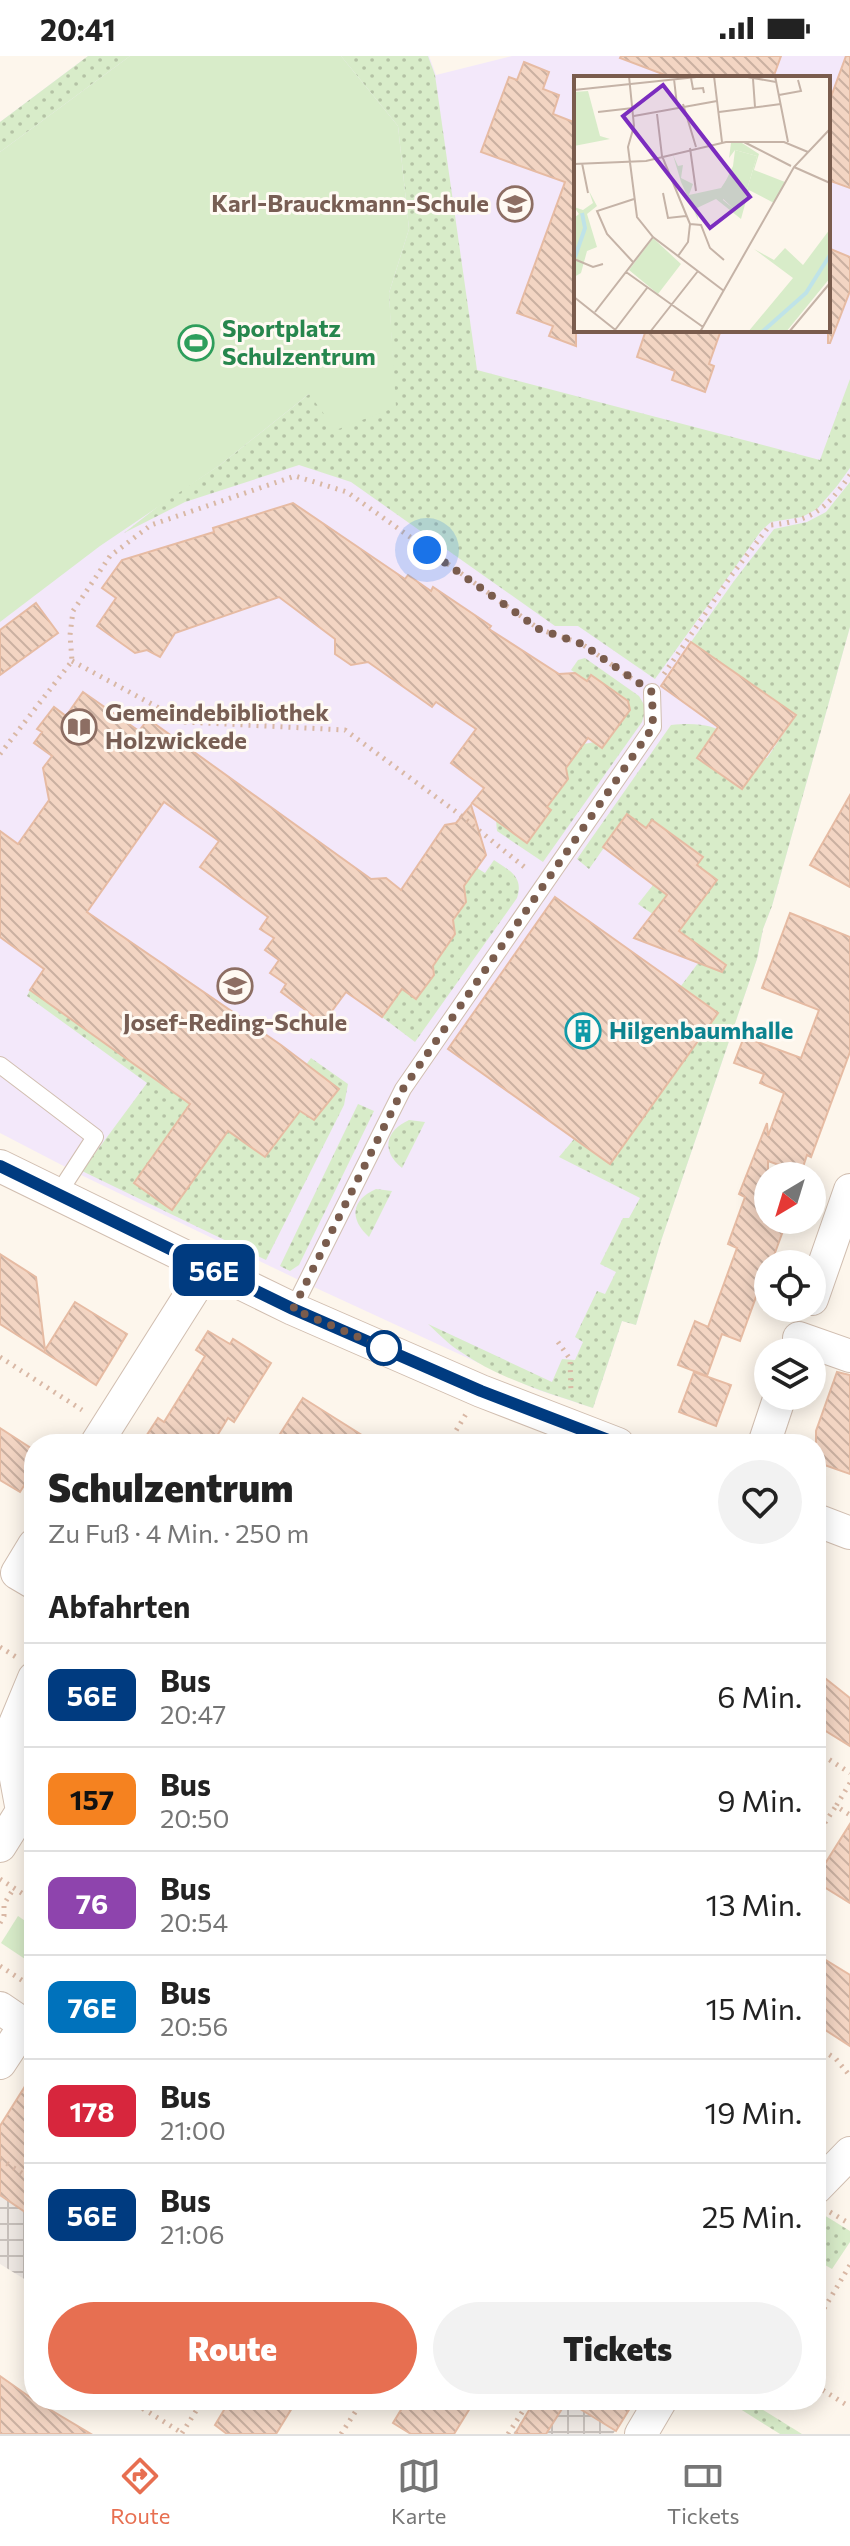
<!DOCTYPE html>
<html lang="de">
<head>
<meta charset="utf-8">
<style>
  :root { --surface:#fff; --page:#f2f2f2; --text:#222; --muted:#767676; --line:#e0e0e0; --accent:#e76f51 }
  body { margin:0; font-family:Commissioner,sans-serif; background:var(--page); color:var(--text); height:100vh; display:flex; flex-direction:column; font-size:30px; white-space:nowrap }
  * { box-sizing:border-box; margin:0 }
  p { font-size:26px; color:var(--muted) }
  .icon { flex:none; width:44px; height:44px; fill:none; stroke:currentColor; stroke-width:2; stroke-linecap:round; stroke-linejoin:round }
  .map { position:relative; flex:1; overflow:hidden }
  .panel { position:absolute; left:24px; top:1378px; width:802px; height:976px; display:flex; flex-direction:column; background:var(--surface); border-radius:32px; box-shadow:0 4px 20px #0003 }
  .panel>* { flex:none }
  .badge { padding:0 16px; border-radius:12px; font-size:28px; line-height:52px }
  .needle { width:52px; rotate:218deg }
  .fabs { position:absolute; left:754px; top:1106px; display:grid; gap:16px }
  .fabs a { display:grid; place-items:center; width:72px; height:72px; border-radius:50%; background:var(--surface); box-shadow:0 4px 20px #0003; font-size:40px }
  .you { position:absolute; width:40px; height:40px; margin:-20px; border:6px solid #fff; border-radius:50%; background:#1a73e8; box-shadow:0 0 0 12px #1a73e833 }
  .map>.badge { position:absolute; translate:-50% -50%; box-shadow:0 0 0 4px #fff }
  h2 { padding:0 24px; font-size:30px; line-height:72px }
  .round { display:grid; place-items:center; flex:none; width:84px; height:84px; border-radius:42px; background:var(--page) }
  .head { display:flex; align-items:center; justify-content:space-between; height:136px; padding:0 24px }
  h1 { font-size:38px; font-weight:800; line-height:60px }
  .action { display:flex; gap:16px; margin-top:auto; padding:16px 24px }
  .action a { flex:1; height:92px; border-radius:48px; background:var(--accent); color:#fff; font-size:32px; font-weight:800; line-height:92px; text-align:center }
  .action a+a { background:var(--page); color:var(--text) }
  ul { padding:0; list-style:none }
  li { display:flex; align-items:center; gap:24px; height:104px; padding:0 24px; border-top:2px solid var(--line) }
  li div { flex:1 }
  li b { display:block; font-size:30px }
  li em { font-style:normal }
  li .badge { min-width:88px; font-weight:700; text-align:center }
  .status { display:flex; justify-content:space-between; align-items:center; height:56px; padding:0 40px; background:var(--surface); direction:ltr }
  .status svg { height:22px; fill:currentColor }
  .menu { display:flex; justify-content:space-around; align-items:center; height:112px; border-top:2px solid var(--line); background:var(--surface); font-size:22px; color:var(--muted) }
  .menu a { display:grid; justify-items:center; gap:4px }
  .menu .selected { color:var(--accent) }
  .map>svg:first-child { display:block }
</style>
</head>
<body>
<div class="status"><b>20:41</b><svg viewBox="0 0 49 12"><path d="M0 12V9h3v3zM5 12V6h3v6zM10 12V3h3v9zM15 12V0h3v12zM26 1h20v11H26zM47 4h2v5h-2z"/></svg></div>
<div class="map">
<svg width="850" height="2378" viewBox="0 0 850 2378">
  <defs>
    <pattern id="industrial-grid" width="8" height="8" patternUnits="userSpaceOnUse" patternTransform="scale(2)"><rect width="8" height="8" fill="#efe9e4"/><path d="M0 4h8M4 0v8" fill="none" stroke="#c7c0bb"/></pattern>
    <pattern id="grass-dots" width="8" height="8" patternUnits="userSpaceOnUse" patternTransform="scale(2)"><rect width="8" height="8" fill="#d8ecc9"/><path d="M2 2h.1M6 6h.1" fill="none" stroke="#b4c2a5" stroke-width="1.8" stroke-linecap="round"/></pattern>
    <pattern id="building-back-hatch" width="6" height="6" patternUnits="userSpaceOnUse" patternTransform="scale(2)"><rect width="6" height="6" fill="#f3d5c3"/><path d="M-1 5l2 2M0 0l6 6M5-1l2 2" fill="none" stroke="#cab0a1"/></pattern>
  </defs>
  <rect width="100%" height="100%" fill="#fdf6ec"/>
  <!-- industrial -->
  <g fill="url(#industrial-grid)">
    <polygon points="0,2110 34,2131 34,2229 0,2208"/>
    <polygon points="535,2344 635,2344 613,2378 513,2378"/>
  </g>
  <!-- education -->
  <path fill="#f3e8fa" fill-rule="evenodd" d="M88 0H429L436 19 512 0H850V571L772 850 763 873 757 903 661 1185 636 1269 622 1265 593 1352 535 1333 303 1226 79 1118 0 1077V66ZM576 22H828V274H576Z"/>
  <!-- grass -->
  <g fill="url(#grass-dots)">
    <polygon points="88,0 130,0 0,96 0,66"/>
    <polygon points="341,0 428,0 435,19 477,314 820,404 850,323 850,412 837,430 817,453 802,461 771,466 761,475 655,623 578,570 555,570 351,426 299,409 185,446 124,477 165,445 220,409 309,338 395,351 389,237 409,173 398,70"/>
    <path d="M850 426V571L772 850 763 873 757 903 661 1185 636 1269 622 1265 593 1352C548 1337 500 1323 461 1296 449 1289 438 1277 428 1268L552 1326 562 1303 575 1304 583 1286 575 1281 597 1235 605 1238 616 1216 600 1208 623 1162H629L640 1142 559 1101 574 1083 610 1107 718 957 681 930 707 895 638 848 653 829 692 857 717 824 697 809 703 800 653 764 646 772 627 759 589 813 577 803 671 669C724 664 725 681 767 702L796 659 691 586 734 525 774 473 807 466 826 456Z"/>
    <polygon points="585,602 639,640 646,652 642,666 543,806 497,775 496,764 547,751 568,723 566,712 584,688 594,686 587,625 571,614 578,604"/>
    <path d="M494 804C510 815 524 821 517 842L415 986 382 961 402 933 416 943 434 919C430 897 454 864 466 846L465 838 460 834 477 812 485 817Z"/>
    <polygon points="30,934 265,1101 290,1068 276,1038 314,1064 338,1033 305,1010 311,1002 348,1028 344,1049 266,1204 82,1115 147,1027 27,940"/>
    <polygon points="358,1048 374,1055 299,1209 290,1215 280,1210"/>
    <path d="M409 1064 425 1066 402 1112C381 1095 385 1075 409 1064Z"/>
    <path d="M376 1133 392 1135 369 1181C349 1163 351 1144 376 1133Z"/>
    <polygon points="819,2156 850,2175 850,2186 832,2213 825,2209 816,2224 816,2161"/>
    <polygon points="726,2344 747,2344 802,2378 780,2378"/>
  </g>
  <!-- park -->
  <g fill="#d8ecc9">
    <polygon points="130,0 341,0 398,70 409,173 389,237 396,351 336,374 309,338 220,409 100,490 0,566 0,96"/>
    <polygon points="18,1860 34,1871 34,1909 1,1887"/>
  </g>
  <!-- building -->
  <g fill="url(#building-back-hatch)" stroke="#e6bba3" stroke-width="2">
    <polygon points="621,0 781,0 773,22 673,22 620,2"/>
    <polygon points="846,0 850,0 850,132 828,124 828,49"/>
    <polygon points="524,6 549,16 543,33 559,39 553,58 576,67 576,290 549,280 553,270 517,257 565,126 481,96 509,21 517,24"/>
    <polygon points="828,192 850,201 850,235 830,287 828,287"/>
    <polygon points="646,274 721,274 709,308 714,310 705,336 672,324 675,315 637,301"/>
    <polygon points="293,447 405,523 408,519 431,535 433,531 491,570 489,573 559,618 575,617 587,625 591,619 628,645 630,654 602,692 588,682 566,712 568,723 547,751 551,754 527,787 472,747 484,732 451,707 476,673 436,646 432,651 368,606 351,609 335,598 335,583 279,541 175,577 160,601 147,594 135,597 97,570 116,542 102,532 122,504 214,476 213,472"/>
    <polygon points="36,547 58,577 0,619 0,574"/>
    <polygon points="691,586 796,659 742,733 697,702 718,671 661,630"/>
    <polygon points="83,636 139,675 148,663 371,823 386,822 401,834 445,769 456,767 471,749 486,799 464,830 466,846 453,864 455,878 433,910 434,919 416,943 402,933 382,961 346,936 323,967 281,936 286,928 270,917 279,904 265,894 274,882 260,873 268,861 200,811 219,785 164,746 87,856 281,989 339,1033 314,1064 300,1055 265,1101 228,1075 172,1154 134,1127 190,1048 30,934 44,913 0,881 0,775 18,788 49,744 43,712 52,700 34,687 42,676 37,673 54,651 66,660"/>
    <polygon points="850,739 850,831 810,809"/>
    <polygon points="627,758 646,772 652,764 703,801 697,809 717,824 679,875 726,909 722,916 634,882 667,839 603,791"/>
    <polygon points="555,841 718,957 610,1108 448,993"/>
    <polygon points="790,857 850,881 850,996 811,1101 807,1099 801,1117 768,1105 768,1164 787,1164 772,1205 768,1208 740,1285 722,1278 707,1320 678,1309 695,1265 708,1271 737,1192 728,1188 745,1141 739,1138 767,1067 768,1080 784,1037 760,1027 764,1018 734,1007 744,981 801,1002 819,954 762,932"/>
    <polygon points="0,1198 36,1221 45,1294 75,1246 127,1278 96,1329 0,1268"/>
    <polygon points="208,1275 230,1288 233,1283 271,1307 234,1366 228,1362 212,1388 141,1388 158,1362 164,1366 205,1300 196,1294"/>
    <polygon points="694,1316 731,1329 716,1370 679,1356"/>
    <polygon points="837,1316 850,1319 850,1418 816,1406 816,1375"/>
    <polygon points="303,1342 376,1388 296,1388 280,1378"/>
    <polygon points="0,1372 34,1394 34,1414 20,1436 0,1424"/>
    <polygon points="816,1615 850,1642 850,1690 816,1669"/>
    <polygon points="850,1768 850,1847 816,1826 816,1822"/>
    <polygon points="816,1898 850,1919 850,1990 816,1968"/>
    <polygon points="34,2016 34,2162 0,2139 0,2070"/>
    <polygon points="0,2320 34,2344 91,2378 0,2378"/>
    <polygon points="230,2344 297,2344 276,2378 227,2378 215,2369"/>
    <polygon points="407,2344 475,2344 454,2378 411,2378 393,2367"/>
    <polygon points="535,2344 635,2344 616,2375 567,2345 546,2378 515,2378"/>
  </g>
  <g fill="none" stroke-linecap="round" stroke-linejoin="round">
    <defs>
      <g id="service">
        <polyline points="0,1009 95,1081 58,1138"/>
        <polyline points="293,1253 403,1033 653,671 652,636"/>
      </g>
      <g id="minor">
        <polyline points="0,1110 293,1253 481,1335 618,1388"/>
        <polyline points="812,1243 850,1134"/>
        <polyline points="799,1282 850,1300"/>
        <polyline points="96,1388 208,1211"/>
        <polyline points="764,1388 780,1340"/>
        <polyline points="816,1464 850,1477"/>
        <polyline points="34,1489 17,1517 34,1527"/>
        <polyline points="0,1790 22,1755 12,1701 12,1675 34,1622"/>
        <polyline points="0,1952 25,1969 34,1970"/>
        <polyline points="0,2007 25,1969"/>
        <polyline points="816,2132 850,2097"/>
        <polyline points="641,2378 661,2344"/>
      </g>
    </defs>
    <!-- service casing -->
    <use href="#service" stroke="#d1beb0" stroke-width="18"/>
    <!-- minor casing -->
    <use href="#minor" stroke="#d1beb0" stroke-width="34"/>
    <!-- path -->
    <g stroke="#d9b8a5" stroke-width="5" stroke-dasharray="2 6" stroke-linecap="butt">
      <polyline points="72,605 185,666 345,674 455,755 528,814"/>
      <path d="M664 618 731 520 770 469C813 465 826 453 850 419"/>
      <polyline points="0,698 72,605 70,579 73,555 110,500 151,469 295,420 347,436 539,573 582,588 635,625"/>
      <polyline points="558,1286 570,1303 571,1337"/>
      <polyline points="0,1301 82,1354"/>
      <polyline points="448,1388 466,1358"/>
      <polyline points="0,1591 16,1601"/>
      <polyline points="816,1695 850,1717"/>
      <polyline points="850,1727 836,1750 850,1759"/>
      <polyline points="816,1780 836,1750"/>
      <polyline points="0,1823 34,1845"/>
      <polyline points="816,1850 820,1853 816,1859"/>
      <polyline points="0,1867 4,1860 4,1848 14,1832"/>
      <polyline points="0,1910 34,1932"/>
      <polyline points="816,1990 836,2003 850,2020"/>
      <polyline points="0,2103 34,2125"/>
      <polyline points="830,2156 850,2168"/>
      <polyline points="816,2266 850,2209"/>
      <polyline points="816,2330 850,2351"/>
      <polyline points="129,2344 182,2377"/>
      <polyline points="182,2377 203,2344"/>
      <polyline points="341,2378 363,2344"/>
      <polyline points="508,2378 530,2344"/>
    </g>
    <!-- service -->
    <use href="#service" stroke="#fff" stroke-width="16"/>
    <!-- minor -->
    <use href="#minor" stroke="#fff" stroke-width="32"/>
  </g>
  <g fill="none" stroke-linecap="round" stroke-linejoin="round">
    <defs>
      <polyline id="line" points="0,1110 293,1253 481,1335 619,1388"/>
    </defs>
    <!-- line casing -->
    <use href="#line" stroke="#fff" stroke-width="18"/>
    <!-- line -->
    <use href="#line" stroke="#003b80" stroke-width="12"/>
    <!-- walk -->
    <polyline stroke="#7a5c4d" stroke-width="8" stroke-dasharray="0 14.4" points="384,1292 293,1253 403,1033 653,671 652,636 582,588 539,573 427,494"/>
  </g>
  <!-- icons -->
  <defs>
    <symbol id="school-ring" viewBox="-11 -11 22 22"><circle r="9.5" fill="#fffaf3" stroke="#8d6e63" stroke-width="1.5"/><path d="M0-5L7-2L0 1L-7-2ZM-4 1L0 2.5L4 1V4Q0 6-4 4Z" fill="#8d6e63"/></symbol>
    <symbol id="stadium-ring" viewBox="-11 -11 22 22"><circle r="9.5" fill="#fffaf3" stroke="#2e9e5b" stroke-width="1.5"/><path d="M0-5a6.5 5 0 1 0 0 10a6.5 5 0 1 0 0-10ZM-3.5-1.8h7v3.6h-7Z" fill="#2e9e5b"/></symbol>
    <symbol id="library-ring" viewBox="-11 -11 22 22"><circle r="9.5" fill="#fffaf3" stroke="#8d6e63" stroke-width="1.5"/><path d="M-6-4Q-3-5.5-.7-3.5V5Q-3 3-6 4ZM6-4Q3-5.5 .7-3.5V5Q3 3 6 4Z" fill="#8d6e63"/></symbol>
    <symbol id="building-ring" viewBox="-11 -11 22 22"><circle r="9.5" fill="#fffaf3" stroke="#0f9aa8" stroke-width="1.5"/><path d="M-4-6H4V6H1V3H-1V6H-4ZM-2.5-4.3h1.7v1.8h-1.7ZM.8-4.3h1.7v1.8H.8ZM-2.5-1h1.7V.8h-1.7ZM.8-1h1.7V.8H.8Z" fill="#0f9aa8"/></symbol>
  </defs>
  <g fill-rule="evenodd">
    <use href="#school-ring" x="495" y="128" width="40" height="40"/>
    <use href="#stadium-ring" x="176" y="267" width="40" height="40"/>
    <use href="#library-ring" x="59" y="651" width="40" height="40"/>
    <use href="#school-ring" x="215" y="910" width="40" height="40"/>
    <use href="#building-ring" x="563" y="955" width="40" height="40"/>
  </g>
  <!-- markers -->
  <circle fill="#fff" stroke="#003b80" stroke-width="4" cx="384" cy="1292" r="16"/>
  <g text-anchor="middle" stroke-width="6" stroke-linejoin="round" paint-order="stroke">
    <!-- education labels -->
    <g font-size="24" font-weight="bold" fill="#785e54" stroke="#fffaf3" text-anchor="end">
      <text x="489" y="156">Karl-Brauckmann-Schule</text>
      <text x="105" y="665" text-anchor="start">Gemeindebibliothek<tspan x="105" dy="28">Holzwickede</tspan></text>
      <text x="235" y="975" text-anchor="middle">Josef-Reding-Schule</text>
    </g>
    <!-- leisure labels -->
    <g font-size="24" font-weight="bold" fill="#27864d" stroke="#fffaf3" text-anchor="start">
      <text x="222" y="281">Sportplatz<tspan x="222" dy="28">Schulzentrum</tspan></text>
    </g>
    <!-- culture labels -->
    <g font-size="24" font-weight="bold" fill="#0d838f" stroke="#fffaf3" text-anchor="start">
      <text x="609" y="983">Hilgenbaumhalle</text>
    </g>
  </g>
  <!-- overview -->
  <g transform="translate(574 20)">
    <rect width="256" height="256" fill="#fdf6ec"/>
    <path d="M157 67H168L185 78 180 94 211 106 200 127 175 114 167 143 142 123 123 132 124 144 107 106 99 79 104 90 109 89 107 102 119 108 115 119 147 112 153 103 149 124 160 133 169 127 183 80 161 74 155 82ZM15 115 23 130 13 138 23 171 13 175 7 197 0 201V142L5 138 0 131 9 134 19 127ZM79 162 107 188 84 218 55 194Z" fill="#d8ecc9"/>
    <path d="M256 153V202L212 256H174L219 202 180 173 200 184 211 172 229 189Z" fill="#d8ecc9"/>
    <path d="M14 15 26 60 36 63 0 70V16ZM161 74 183 80 169 127 160 133 145 119 159 90Z" fill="#d8ecc9"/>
    <path fill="none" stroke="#bfe3e8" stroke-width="4" d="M1 181 11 152 8 137M188 256 232 217 256 179"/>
    <path fill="none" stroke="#c5b3a7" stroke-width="2" d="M55 0 60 50 54 71 63 141 79 161 150 215M140 0 148 66M168 0 202 6M201 0 214 66M117 2 119 13 129 12 130 17M100 3 103 29M179 3 181 31M0 14 132 0M205 19 227 15 224 4M109 28 122 71M24 36 59 32M145 36 207 28M83 38 88 80 116 148 114 166 104 180M60 40 143 25M170 66 217 90M116 72 122 115M8 87 14 117M0 88 72 85 152 66H210L234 76M220 91 256 107M89 117 94 142 112 140M116 148 127 149 136 172 150 184M0 183 19 191 29 188M59 186 33 158 23 135 60 123M52 196 129 251M0 221 44 256M21 236 79 161M41 254 73 212M76 256 124 195M126 256 220 91 256 53M215 256 256 207"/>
    <path fill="#7b2cbf" fill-opacity="0.15" stroke="#7b2cbf" stroke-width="4" d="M89 9 176 121 136 152 49 40Z"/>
    <rect width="256" height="256" fill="none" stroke="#7a5c4d" stroke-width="4"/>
  </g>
</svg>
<div class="fabs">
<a><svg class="needle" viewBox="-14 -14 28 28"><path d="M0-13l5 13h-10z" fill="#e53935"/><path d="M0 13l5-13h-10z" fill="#767676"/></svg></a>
<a><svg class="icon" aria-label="locate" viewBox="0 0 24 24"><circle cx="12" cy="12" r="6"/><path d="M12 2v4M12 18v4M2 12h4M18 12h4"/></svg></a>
<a><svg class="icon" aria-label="layers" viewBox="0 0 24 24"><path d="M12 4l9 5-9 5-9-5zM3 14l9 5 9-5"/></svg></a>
</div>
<div class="you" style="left:427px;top:494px"></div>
<b class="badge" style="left:214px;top:1214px;background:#003b80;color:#fff">56E</b>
<section class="panel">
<div class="head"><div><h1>Schulzentrum</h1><p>Zu Fuß · 4 Min. · 250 m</p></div><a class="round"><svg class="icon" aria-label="heart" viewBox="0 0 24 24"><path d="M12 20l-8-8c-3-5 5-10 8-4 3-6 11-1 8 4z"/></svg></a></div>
<h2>Abfahrten</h2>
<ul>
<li><span class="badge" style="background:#003b80;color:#fff">56E</span><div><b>Bus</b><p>20:47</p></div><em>6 Min.</em></li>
<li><span class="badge" style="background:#f58220;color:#111">157</span><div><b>Bus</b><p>20:50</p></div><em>9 Min.</em></li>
<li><span class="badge" style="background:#8e44ad;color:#fff">76</span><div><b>Bus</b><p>20:54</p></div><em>13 Min.</em></li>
<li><span class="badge" style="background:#0072bc;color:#fff">76E</span><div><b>Bus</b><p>20:56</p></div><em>15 Min.</em></li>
<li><span class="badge" style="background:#d7263d;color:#fff">178</span><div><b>Bus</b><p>21:00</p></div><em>19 Min.</em></li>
<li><span class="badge" style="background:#003b80;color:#fff">56E</span><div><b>Bus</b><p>21:06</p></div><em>25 Min.</em></li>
</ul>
<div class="action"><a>Route</a><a>Tickets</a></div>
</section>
</div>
<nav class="menu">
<a class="selected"><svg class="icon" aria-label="directions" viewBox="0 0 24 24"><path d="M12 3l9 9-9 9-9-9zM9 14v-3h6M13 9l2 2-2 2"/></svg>Route</a>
<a><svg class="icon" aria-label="map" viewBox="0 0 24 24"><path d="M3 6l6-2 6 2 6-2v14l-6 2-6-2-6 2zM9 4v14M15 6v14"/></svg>Karte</a>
<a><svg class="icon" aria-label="tickets" viewBox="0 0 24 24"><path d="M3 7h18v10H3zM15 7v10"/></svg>Tickets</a>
</nav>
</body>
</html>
